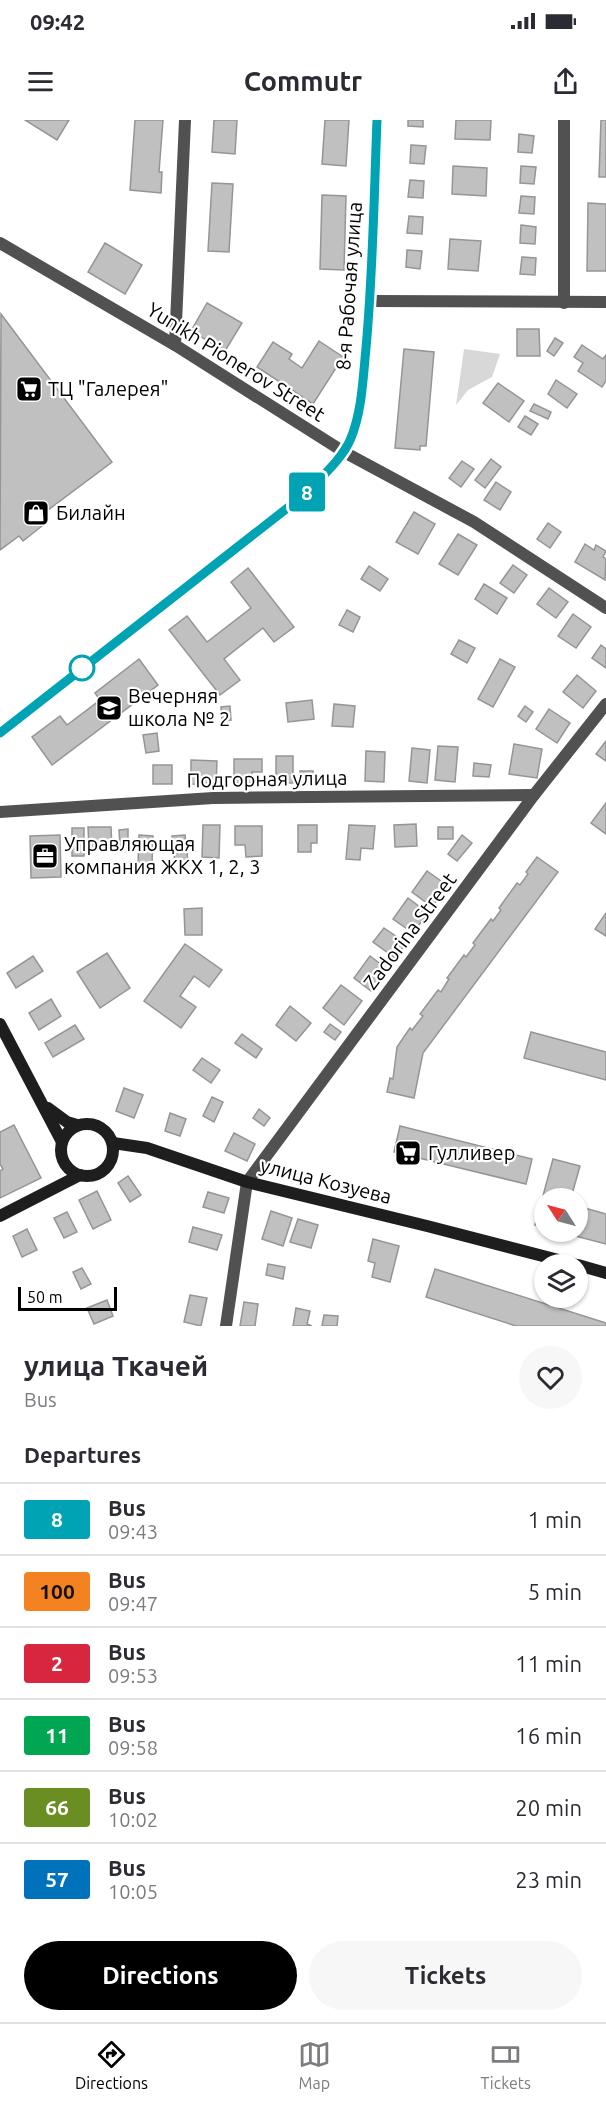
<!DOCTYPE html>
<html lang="en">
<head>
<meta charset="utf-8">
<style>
  :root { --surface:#fff; --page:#f7f7f7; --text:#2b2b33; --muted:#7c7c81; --line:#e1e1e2; --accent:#000 }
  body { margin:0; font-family:Ubuntu,sans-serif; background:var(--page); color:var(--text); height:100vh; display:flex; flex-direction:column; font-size:22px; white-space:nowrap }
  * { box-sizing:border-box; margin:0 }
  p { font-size:20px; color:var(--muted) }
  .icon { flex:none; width:33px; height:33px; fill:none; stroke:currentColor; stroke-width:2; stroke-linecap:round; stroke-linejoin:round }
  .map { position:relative; height:1206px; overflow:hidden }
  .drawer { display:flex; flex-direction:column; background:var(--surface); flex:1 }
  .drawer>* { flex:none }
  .badge { padding:0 12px; border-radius:4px; font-size:21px; line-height:39px }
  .needle { width:39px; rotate:306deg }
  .controls { position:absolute; left:534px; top:1068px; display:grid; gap:12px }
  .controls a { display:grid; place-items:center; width:54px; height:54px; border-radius:50%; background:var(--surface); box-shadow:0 2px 4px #0004; font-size:30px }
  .scale { position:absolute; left:18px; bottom:15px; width:99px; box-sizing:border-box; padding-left:6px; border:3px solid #000; border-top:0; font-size:16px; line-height:21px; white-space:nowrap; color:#000; -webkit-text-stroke:4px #fff; paint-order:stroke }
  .map>.badge { position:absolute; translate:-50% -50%; box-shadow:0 0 0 3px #fff }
  h2 { padding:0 24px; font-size:22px; line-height:54px }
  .round { display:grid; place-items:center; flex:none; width:63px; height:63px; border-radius:32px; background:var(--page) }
  .overview { display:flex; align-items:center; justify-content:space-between; height:102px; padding:0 24px }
  h1 { font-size:28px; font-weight:700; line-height:45px }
  .action { display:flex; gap:12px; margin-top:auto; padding:12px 24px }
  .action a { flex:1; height:69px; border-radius:36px; background:var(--accent); color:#fff; font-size:24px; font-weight:700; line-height:69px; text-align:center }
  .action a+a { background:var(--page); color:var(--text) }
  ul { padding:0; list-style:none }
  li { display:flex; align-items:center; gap:18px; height:72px; padding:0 24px; border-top:2px solid var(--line) }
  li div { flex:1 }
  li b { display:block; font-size:22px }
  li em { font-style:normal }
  li .badge { min-width:66px; font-weight:700; text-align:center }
  .status { display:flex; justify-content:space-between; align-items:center; height:42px; padding:0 30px; background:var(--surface); direction:ltr }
  .status svg { height:16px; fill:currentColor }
  header { display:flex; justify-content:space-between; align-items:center; height:78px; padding:0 24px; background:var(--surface); font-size:27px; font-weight:700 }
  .dock { display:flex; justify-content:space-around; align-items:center; height:84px; border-top:2px solid var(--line); background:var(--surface); font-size:16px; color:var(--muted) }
  .dock a { display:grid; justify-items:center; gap:3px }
  .dock .selected { color:var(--accent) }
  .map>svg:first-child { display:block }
</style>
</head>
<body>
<div class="status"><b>09:42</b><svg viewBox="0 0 49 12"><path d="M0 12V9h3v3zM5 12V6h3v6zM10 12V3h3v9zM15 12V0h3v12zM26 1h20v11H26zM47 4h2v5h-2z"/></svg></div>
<header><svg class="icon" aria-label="menu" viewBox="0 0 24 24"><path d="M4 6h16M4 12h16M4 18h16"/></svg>Commutr<svg class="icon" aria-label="share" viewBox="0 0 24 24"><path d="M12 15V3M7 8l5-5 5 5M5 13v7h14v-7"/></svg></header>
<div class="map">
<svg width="606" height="1206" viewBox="0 0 606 1206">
  <rect width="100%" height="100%" fill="#fff"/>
  <!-- green -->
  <polygon fill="#d8d8d8" points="464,229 500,234 492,257 468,270 456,285"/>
  <!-- building -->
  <g fill="#c0c0c0" stroke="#959595" stroke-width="1.5">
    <polygon points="25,0 69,0 57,20"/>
    <polygon points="135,0 163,0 159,52 162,52 161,73 130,70"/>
    <polygon points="214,0 237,0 235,34 212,32"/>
    <polygon points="325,0 349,0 346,46 322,44"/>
    <polygon points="408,0 423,0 423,7 408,6"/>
    <polygon points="456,0 491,0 490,20 455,19"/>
    <polygon points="601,0 606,0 606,57 599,57"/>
    <polygon points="519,14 534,16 532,33 518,32"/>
    <polygon points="411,25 426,26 424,44 410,43"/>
    <polygon points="453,46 487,48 486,76 452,74"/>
    <polygon points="521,46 536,47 534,64 520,63"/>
    <polygon points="410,60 424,61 423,78 408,77"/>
    <polygon points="212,63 233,64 229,132 208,131"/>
    <polygon points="322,75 346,76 344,150 320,149"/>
    <polygon points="521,76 535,77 534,94 519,93"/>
    <polygon points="588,83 606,84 606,151 587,151"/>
    <polygon points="409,96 423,97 422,114 407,113"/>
    <polygon points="521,105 536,107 535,124 520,123"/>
    <polygon points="450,119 481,121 478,151 448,149"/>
    <polygon points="105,123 142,145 125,174 88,152"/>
    <polygon points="407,130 422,131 420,149 406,147"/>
    <polygon points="522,137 536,138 535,155 520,154"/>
    <polygon points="207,183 242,203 225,231 191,211"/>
    <polygon points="1,194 112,342 36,399 42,406 23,421 19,416 0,430"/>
    <polygon points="517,209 539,209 540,236 517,236"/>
    <polygon points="555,218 563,223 554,236 547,231"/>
    <polygon points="319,221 343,237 313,284 257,247 273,222 292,234 289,239 302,248"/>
    <polygon points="582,225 603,239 606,235 606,261 602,267 578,251 583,243 574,237"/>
    <polygon points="404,229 434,232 426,326 420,326 420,330 395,328"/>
    <polygon points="556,260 577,274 567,288 548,274"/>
    <polygon points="498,263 524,281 509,302 483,283"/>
    <polygon points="534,284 551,292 548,299 530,291"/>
    <polygon points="525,296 538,304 531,315 518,307"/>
    <polygon points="491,339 501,347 485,368 475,360"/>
    <polygon points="462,341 474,349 461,367 449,358"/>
    <polygon points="496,362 511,372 500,390 484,380"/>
    <polygon points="414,392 435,404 418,434 396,422"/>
    <polygon points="548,403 561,412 550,428 537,419"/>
    <polygon points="458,414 477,425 458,455 439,444"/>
    <polygon points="585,424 594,430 596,425 606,431 603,437 606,439 605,460 575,442"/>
    <polygon points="513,445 527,455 514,473 500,463"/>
    <polygon points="369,446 388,459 380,471 361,459"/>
    <polygon points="248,448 294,507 274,522 263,508 224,539 240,560 220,575 169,510 187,496 207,522 251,488 231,462"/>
    <polygon points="484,464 507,478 497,494 475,479"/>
    <polygon points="549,468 568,482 556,498 537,484"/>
    <polygon points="347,490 360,497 353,512 339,505"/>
    <polygon points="573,494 591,507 576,528 558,516"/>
    <polygon points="459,520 475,528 467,543 451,534"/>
    <polygon points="601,525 606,529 606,548 592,538"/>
    <polygon points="139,539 158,565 52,645 32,617 60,596 67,605 100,580 95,573"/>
    <polygon points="500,539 515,547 493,587 478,579"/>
    <polygon points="577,555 596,571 583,588 563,572"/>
    <polygon points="312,580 314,599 288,602 286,583"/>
    <polygon points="334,584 355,586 353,607 332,606"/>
    <polygon points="230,586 231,600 222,601 221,587"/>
    <polygon points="525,586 533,592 526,602 518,596"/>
    <polygon points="549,589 570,603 557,623 536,609"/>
    <polygon points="157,613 159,631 146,633 143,615"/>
    <polygon points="606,621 606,641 596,634"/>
    <polygon points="514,624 542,629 537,658 509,654"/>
    <polygon points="438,626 458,627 455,662 435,660"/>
    <polygon points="412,628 430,630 427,663 409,661"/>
    <polygon points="366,631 385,632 384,662 365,661"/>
    <rect x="276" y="636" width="17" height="27"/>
    <polygon points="234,639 262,639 262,652 252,652 252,663 234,663"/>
    <polygon points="191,640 217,641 216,665 191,664"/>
    <polygon points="474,643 491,645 489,657 473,656"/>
    <rect x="153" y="645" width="19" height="19"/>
    <polygon points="300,651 313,651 313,662 301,663"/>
    <polygon points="606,683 606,714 591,703"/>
    <polygon points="416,704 417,726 395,727 394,705"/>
    <polygon points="203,705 220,705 219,738 202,737"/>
    <polygon points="298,705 317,705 317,723 311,723 311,732 298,732"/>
    <polygon points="349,705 375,706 373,729 361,728 360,740 346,739"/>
    <polygon points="235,706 262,706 262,736 246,737 245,725 235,725"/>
    <polygon points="88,707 111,707 112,728 89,729"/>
    <rect x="438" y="707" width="15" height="12"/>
    <rect x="72" y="708" width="12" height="28"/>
    <polygon points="128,709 128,726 120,726 119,710"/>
    <polygon points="60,715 61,757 31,758 30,716"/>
    <polygon points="139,715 153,716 152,745 138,744"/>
    <polygon points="185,715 188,741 175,743 172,716"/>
    <polygon points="462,715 472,723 457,741 448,734"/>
    <polygon points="537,737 558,752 423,933 414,978 387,972 390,958 393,959 397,927 410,908 412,910 423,896 420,894 438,870 441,872 449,859 447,858 464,835 466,837 475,825 473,823 491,799 493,801 501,790 499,788 517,763 520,765 528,754 526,752"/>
    <polygon points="427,751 448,766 432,787 412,772"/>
    <polygon points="408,778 428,793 413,813 393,799"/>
    <polygon points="202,788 202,815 185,815 184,789"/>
    <polygon points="606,793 606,816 595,809"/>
    <polygon points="384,808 406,823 395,838 373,822"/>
    <polygon points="185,824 222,850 209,867 194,856 180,876 196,887 181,908 144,881"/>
    <polygon points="107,833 130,868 100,888 77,852"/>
    <polygon points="33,836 43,851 16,868 7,853"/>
    <polygon points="370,836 387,849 371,871 354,858"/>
    <polygon points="341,865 362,881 344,905 323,888"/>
    <polygon points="51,879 61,896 39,910 29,893"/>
    <polygon points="290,886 311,903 296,921 276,905"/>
    <polygon points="330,904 341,912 335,920 324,912"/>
    <polygon points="75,905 84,919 53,937 45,923"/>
    <polygon points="531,912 606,932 606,960 524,938"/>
    <polygon points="242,914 262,929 256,938 235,923"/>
    <polygon points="202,938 220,950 211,963 193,950"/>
    <polygon points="124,968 143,975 134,998 116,991"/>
    <polygon points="212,977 223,982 214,1002 203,996"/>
    <polygon points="259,989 270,998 264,1006 253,998"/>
    <polygon points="170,993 186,999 180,1016 165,1011"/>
    <polygon points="14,1005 41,1058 0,1078 0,1051 3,1049 0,1044 0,1012"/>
    <polygon points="400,1006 532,1039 526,1064 394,1032"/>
    <polygon points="234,1013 255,1024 247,1041 225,1031"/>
    <polygon points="553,1039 580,1046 571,1078 544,1078 544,1107 535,1105"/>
    <polygon points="128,1056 141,1075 130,1082 118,1063"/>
    <polygon points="97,1071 111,1100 93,1109 79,1080"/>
    <polygon points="208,1072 229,1078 224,1093 203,1087"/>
    <polygon points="578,1086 606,1094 606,1124 560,1112 578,1112"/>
    <polygon points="271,1091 292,1098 283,1126 262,1119"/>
    <polygon points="67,1092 77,1112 64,1118 54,1098"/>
    <polygon points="298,1099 318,1105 311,1128 290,1122"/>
    <polygon points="193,1107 222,1115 217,1130 189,1122"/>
    <polygon points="27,1109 37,1130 22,1137 13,1116"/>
    <polygon points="373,1119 399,1126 390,1162 372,1157 375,1143 368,1141"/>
    <polygon points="268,1144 285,1147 283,1159 266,1155"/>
    <polygon points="82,1148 91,1164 81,1169 73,1152"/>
    <polygon points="435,1149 606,1203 606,1206 516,1206 426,1177"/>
    <polygon points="190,1175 207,1178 201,1206 184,1202"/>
    <polygon points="107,1180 113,1196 94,1204 87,1188"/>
    <polygon points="244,1182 258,1184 255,1206 240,1206"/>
    <polygon points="296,1188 310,1191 307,1204 312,1206 293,1206"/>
    <polygon points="324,1195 338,1196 337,1206 322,1206"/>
  </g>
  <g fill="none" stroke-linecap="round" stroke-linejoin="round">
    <!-- street -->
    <g stroke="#515151" stroke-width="12">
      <polyline points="564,0 564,183"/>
      <polyline points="0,123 175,225 344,332 474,402 606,488"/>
      <polyline points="370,181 606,182"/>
      <polyline points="175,225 185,0"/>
      <polyline points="0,692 213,678 534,675"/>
      <polyline points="226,1206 247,1062 534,675 606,584"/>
    </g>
    <!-- secondary -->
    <g stroke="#1e1e1e" stroke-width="12">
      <path d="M0 613 305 375C320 358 342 340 351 318 362 290 363 258 366 228 373 152 374 76 377 0"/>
      <polyline points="0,904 62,1022"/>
      <polyline points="48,988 67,1002 77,1005"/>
      <circle cx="87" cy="1030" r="26"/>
      <polyline points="113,1023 147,1028 247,1062 427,1106 574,1144"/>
      <polyline points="0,1096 80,1055"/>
      <polyline points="578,1145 606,1153"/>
    </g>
  </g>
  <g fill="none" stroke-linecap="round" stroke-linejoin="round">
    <defs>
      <path id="line" d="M0 613 304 375C320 358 342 340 351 318 362 291 363 258 366 228 373 152 374 76 377 0"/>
    </defs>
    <!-- line casing -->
    <use href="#line" stroke="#fff" stroke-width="14"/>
    <!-- line -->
    <use href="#line" stroke="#00a3b4" stroke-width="9"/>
  </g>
  <!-- icons -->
  <defs>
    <symbol id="supermarket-square" viewBox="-11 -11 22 22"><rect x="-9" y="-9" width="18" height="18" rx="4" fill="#000" stroke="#fff"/><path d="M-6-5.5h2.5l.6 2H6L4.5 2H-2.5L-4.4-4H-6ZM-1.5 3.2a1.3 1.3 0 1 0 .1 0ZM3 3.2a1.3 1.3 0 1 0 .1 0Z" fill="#fff"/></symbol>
    <symbol id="shop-square" viewBox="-11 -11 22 22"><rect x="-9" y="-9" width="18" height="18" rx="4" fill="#000" stroke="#fff"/><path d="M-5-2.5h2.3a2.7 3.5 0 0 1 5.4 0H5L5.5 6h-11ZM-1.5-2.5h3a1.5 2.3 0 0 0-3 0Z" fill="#fff"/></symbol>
    <symbol id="school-square" viewBox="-11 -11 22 22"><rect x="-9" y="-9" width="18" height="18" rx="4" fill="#000" stroke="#fff"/><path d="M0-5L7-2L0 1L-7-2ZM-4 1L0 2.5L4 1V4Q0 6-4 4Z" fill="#fff"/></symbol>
    <symbol id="office-square" viewBox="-11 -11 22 22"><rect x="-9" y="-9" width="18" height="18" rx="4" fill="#000" stroke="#fff"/><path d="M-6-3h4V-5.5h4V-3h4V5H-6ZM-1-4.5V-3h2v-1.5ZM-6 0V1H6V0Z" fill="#fff"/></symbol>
  </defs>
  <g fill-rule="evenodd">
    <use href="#supermarket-square" x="14" y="254" width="30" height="30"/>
    <use href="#shop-square" x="21" y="378" width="30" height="30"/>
    <use href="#school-square" x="94" y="573" width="30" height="30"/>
    <use href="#office-square" x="30" y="721" width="30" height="30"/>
    <use href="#supermarket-square" x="393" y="1018" width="30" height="30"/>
  </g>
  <!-- markers -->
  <circle fill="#fff" stroke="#00a3b4" stroke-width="3" cx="82" cy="548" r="12"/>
  <g text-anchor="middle" stroke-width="4.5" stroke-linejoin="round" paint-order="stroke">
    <!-- street labels -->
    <g font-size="20" fill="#000" stroke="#fff">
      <text transform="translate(349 166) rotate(-86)" y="7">8-я Рабочая улица</text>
      <text transform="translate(236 242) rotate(32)" y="7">Yunikh Pionerov Street</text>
      <text transform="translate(267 659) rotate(-1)" y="7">Подгорная улица</text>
      <text transform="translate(410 811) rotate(-53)" y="7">Zadorina Street</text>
      <text transform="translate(326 1061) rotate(14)" y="7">улица Козуева</text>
    </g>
    <!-- poi labels -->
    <g font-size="20" fill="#000" stroke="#fff" text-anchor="start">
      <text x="48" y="276">ТЦ "Галерея"</text>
      <text x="56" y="400">Билайн</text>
      <text x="128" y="583">Вечерняя<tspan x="128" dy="23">школа № 2</tspan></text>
      <text x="64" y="731">Управляющая<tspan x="64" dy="23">компания ЖКХ 1, 2, 3</tspan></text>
      <text x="428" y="1040">Гулливер</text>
    </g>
  </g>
</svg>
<div class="controls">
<a><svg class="needle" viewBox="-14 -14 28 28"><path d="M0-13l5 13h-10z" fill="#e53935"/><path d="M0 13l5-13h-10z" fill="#7c7c81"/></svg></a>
<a><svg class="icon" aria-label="layers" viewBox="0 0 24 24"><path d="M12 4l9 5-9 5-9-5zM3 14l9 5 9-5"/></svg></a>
</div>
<div class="scale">50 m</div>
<b class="badge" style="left:307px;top:372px;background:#00a3b4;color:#fff">8</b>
</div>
<section class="drawer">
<div class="overview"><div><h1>улица Ткачей</h1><p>Bus</p></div><a class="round"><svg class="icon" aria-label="heart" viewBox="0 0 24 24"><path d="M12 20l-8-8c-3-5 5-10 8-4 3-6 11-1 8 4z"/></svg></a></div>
<h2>Departures</h2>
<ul>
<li><span class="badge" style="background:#00a3b4;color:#fff">8</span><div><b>Bus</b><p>09:43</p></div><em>1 min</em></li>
<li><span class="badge" style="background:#f58220;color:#111">100</span><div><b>Bus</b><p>09:47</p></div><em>5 min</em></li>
<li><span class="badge" style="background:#d7263d;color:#fff">2</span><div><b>Bus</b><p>09:53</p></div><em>11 min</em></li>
<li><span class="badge" style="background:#00a651;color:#fff">11</span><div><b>Bus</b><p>09:58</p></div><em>16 min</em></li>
<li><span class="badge" style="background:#6b8e23;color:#fff">66</span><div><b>Bus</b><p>10:02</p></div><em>20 min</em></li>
<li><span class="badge" style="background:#0072bc;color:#fff">57</span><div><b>Bus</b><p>10:05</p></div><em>23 min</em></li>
</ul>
<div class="action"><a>Directions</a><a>Tickets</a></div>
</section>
<nav class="dock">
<a class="selected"><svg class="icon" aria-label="directions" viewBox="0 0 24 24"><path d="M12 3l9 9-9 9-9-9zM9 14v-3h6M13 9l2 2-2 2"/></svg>Directions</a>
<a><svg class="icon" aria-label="map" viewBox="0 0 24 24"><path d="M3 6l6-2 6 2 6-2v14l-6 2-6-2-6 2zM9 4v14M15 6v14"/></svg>Map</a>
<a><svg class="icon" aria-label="tickets" viewBox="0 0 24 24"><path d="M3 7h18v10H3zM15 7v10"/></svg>Tickets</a>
</nav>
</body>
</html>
